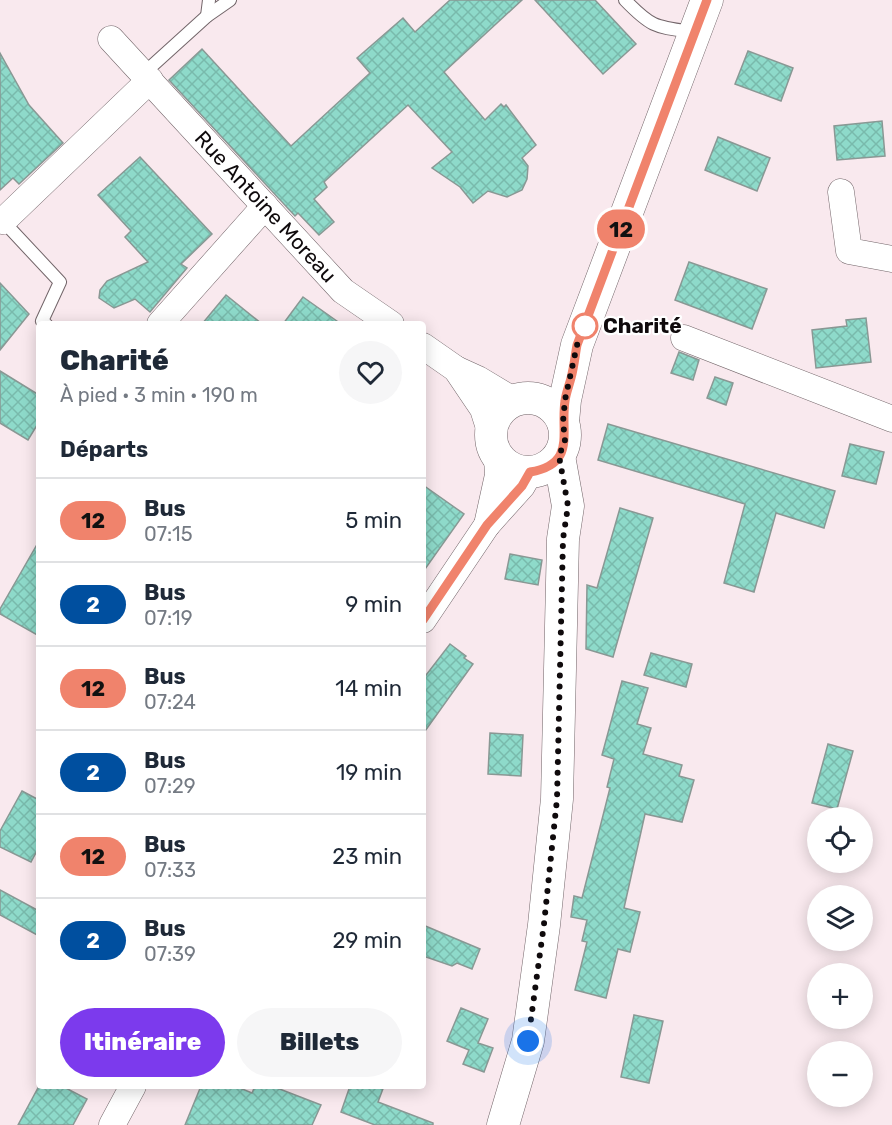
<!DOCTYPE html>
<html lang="fr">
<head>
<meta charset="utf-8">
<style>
  :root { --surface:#fff; --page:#f6f6f7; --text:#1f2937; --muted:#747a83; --line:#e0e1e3; --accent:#7c3aed }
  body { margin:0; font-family:Rubik,sans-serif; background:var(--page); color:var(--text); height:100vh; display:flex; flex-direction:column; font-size:22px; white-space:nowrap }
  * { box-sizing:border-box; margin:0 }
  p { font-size:20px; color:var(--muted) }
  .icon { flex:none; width:33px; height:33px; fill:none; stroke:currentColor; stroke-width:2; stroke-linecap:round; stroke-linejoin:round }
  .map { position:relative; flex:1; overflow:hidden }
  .sheet { position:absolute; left:36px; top:321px; width:390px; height:768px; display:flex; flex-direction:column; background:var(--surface); border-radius:6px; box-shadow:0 3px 15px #0003 }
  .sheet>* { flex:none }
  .badge { padding:0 12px; border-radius:20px; font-size:21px; line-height:39px }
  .fabs { position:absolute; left:807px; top:807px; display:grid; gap:12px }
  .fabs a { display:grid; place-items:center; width:66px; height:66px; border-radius:50%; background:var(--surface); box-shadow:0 3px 15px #0003; font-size:30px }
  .you { position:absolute; width:30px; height:30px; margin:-15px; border:4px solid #fff; border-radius:50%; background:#1a73e8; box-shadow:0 0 0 9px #1a73e833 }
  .map>.badge { position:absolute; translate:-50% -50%; box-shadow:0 0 0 3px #fff }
  h2 { padding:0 24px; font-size:22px; line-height:54px }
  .round { display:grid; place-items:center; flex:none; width:63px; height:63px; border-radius:32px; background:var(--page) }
  .overview { display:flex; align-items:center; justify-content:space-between; height:102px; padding:0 24px }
  h1 { font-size:28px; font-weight:800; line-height:45px }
  .action { display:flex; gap:12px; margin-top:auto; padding:12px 24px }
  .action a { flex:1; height:69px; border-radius:36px; background:var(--accent); color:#fff; font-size:24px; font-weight:800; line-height:69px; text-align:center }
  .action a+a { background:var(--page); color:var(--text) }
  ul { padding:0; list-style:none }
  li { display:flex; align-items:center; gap:18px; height:84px; padding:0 24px; border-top:2px solid var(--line) }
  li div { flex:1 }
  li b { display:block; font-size:22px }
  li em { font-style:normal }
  li .badge { min-width:66px; font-weight:700; text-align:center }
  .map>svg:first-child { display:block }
</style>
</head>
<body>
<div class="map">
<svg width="892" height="1125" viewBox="0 0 892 1125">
  <defs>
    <pattern id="building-cross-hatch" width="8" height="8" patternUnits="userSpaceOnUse" patternTransform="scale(1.5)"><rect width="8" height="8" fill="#8edaca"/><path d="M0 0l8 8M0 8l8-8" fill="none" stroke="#79baac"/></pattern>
  </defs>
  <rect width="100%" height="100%" fill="#f9e9ee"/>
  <!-- building -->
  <g fill="url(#building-cross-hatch)" stroke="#899894" stroke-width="1.5">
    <polygon points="450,0 522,0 444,72 485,120 501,104 504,107 506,105 536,145 522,158 528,166 527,179 522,190 507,197 488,191 473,203 460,187 432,168 452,152 408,105 324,182 327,187 314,199 334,222 319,235 298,213 295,216 169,80 202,49 291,146 370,73 357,58 403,18 415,32"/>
    <polygon points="535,0 595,0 636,44 603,74"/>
    <polygon points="748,51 793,68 781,101 735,84"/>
    <polygon points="0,53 29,105 63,143 19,184 13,178 0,190"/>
    <polygon points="882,121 885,156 837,160 834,126"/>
    <polygon points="718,137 770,158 757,191 705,170"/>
    <polygon points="140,157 212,234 181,264 187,268 150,312 135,299 114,308 99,298 100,290 107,281 148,262 125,237 131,231 98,195"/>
    <polygon points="689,262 767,289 752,329 675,300"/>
    <polygon points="0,283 29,314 0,350"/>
    <polygon points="226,295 262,324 202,324"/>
    <polygon points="303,297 341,324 283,324"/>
    <polygon points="866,318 871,362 816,368 812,330 847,326 846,320"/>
    <polygon points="679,352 699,360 693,380 671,373"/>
    <polygon points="0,371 39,395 39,422 28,440 0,423"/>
    <polygon points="715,377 733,383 726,405 707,398"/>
    <polygon points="608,424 835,491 824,528 776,513 754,592 724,583 745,504 598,460"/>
    <polygon points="850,444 884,452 876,484 842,476"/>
    <polygon points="423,485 464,514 423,572"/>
    <polygon points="620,508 653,518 613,657 586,649 587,585 597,588"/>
    <polygon points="39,541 39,636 0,614 0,609"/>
    <polygon points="510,554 542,560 538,585 505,579"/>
    <polygon points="450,644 466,656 464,658 473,664 423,734 423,679"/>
    <polygon points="651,653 692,664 686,687 644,675"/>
    <polygon points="622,681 648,688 637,724 651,728 643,754 682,765 679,776 694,780 682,822 645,814 624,908 640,912 630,952 618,949 606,998 575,990 587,942 582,941 587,920 571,917 574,896 582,898 610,788 607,787 614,759 602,755"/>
    <polygon points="490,733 523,735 521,776 488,774"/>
    <polygon points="828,744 853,751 837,809 812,803"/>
    <polygon points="22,791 39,800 39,847 31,862 0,847 0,831"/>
    <polygon points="0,890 39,911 39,936 0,915"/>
    <polygon points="423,925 480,949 472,969 457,963 452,966 423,956"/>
    <polygon points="461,1008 488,1019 478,1043 493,1048 484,1072 463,1064 469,1050 447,1041"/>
    <polygon points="634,1015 663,1021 649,1083 621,1077"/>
    <polygon points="39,1086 62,1086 87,1099 73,1125 18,1125"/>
    <polygon points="201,1086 235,1086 252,1093 255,1086 272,1086 321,1105 312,1125 185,1125"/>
    <polygon points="350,1086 384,1086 378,1102 433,1123 433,1125 375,1125 341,1112"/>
  </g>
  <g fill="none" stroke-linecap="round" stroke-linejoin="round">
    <defs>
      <g id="service">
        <path d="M625 0C652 28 656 27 693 32"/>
        <polyline points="207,16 209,0"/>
        <polyline points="143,74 207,16 230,0"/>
        <polyline points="3,221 60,282 42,321 46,324"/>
      </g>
      <g id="minor">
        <path id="s1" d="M111 39 343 291 391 324"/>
        <polyline points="841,192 849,251 892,259"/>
        <polyline points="3,221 150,80"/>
        <polyline points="160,324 265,206"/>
        <polyline points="684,338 892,419"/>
        <polyline points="423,346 456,369 478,379 513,400"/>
        <polyline points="456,369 483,409 490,431"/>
        <polyline points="487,525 498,475 497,457"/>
        <polyline points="423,620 487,525 522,486 530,472"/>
        <polyline points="112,1125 133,1086"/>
      </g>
      <g id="tertiary">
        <circle cx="528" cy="435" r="37"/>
        <polyline points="563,422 565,400 577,345 707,0"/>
        <polyline points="503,1125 528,1041 544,925 557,799 563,539 568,506 559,456"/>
      </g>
    </defs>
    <!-- service casing -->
    <use href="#service" stroke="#726569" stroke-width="14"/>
    <!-- minor casing -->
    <use href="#minor" stroke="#726569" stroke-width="27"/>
    <!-- tertiary casing -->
    <use href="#tertiary" stroke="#726569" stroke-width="33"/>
    <!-- service -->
    <use href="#service" stroke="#fff" stroke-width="12"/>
    <!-- minor -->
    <use href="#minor" stroke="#fff" stroke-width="26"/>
    <!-- tertiary -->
    <use href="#tertiary" stroke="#fff" stroke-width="32"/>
  </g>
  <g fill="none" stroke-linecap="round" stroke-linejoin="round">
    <defs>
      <path id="line" d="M423 620 487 525 522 486 530 472C577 464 560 433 565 401 566 393 569 386 571 378 574 367 575 356 577 345L707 0"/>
    </defs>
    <!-- line casing -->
    <use href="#line" stroke="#fff" stroke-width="14"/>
    <!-- line -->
    <use href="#line" stroke="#f0836c" stroke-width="9"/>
    <!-- walk -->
    <polyline stroke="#0f0a0c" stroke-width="6" stroke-dasharray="0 10.8" points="528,1041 544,924 557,799 563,539 568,506 559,456 565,440 563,422 565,400 577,345 586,323 585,326"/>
  </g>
  <!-- markers -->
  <circle fill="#fff" stroke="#f0836c" stroke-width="3" cx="585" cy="326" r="12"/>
  <g text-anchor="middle" stroke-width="4.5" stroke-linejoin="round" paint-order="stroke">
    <!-- street labels -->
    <g font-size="21" fill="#0f0a0c" stroke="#fff">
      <text dy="7" stroke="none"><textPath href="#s1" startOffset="228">Rue Antoine Moreau</textPath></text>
    </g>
    <!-- stop labels -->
    <g font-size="21" font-weight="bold" fill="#0f0a0c" stroke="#fff" text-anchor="start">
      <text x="603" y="333">Charité</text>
    </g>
  </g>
</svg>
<div class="fabs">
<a><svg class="icon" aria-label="locate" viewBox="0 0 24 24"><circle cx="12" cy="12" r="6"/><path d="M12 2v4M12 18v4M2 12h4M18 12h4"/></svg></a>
<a><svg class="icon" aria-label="layers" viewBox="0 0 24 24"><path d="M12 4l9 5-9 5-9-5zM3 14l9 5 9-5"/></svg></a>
<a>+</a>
<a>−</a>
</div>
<div class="you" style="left:528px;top:1041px"></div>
<b class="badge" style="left:621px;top:229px;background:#f0836c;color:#111">12</b>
<section class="sheet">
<div class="overview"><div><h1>Charité</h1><p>À pied · 3 min · 190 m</p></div><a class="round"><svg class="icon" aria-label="heart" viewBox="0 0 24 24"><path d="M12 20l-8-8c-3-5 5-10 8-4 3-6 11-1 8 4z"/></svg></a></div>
<h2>Départs</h2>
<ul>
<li><span class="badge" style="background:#f0836c;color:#111">12</span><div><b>Bus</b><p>07:15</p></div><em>5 min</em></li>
<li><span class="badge" style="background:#004f9f;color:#fff">2</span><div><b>Bus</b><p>07:19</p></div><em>9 min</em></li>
<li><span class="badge" style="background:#f0836c;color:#111">12</span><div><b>Bus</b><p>07:24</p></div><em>14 min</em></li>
<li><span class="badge" style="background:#004f9f;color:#fff">2</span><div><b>Bus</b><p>07:29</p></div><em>19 min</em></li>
<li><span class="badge" style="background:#f0836c;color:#111">12</span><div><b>Bus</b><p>07:33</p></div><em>23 min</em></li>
<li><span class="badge" style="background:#004f9f;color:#fff">2</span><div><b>Bus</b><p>07:39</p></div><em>29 min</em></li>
</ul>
<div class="action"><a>Itinéraire</a><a>Billets</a></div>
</section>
</div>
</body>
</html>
